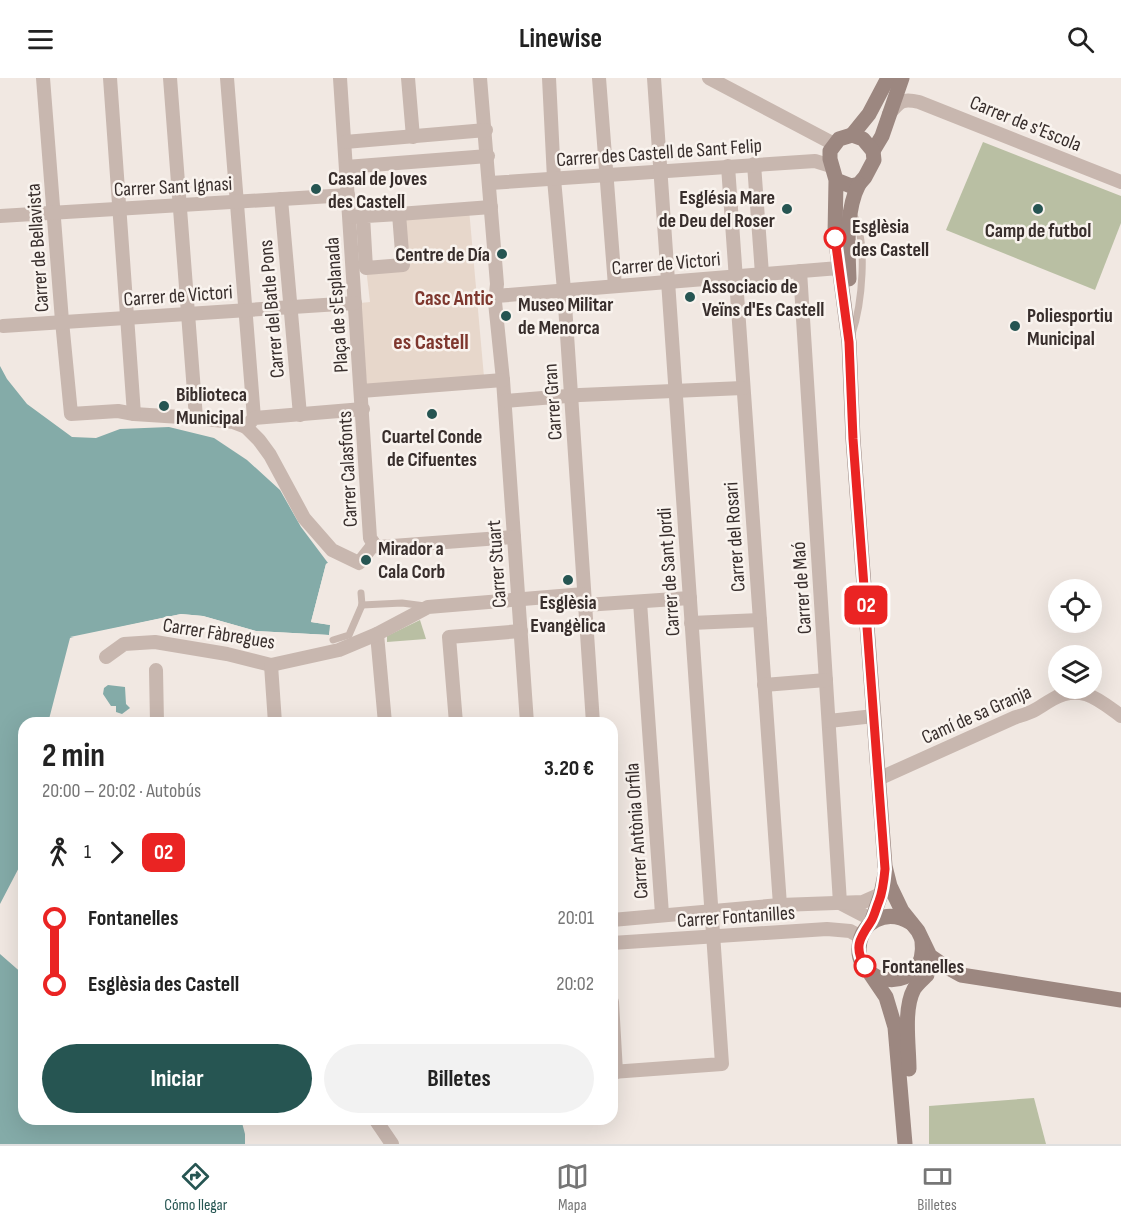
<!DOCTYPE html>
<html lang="es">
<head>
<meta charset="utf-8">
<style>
  :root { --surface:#fff; --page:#f2f2f2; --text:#222; --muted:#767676; --line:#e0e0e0; --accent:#265552 }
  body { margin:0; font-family:"Sofia Sans Condensed",sans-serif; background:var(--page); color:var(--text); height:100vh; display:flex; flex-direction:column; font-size:22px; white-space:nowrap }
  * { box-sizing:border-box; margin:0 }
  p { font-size:20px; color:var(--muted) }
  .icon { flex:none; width:33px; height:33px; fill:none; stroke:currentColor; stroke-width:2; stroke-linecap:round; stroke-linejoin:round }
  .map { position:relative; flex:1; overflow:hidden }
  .panel { position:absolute; left:18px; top:639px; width:600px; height:408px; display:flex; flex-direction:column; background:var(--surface); border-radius:18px; box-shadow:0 6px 24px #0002 }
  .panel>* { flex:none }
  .badge { padding:0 12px; border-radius:9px; font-size:21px; line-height:39px }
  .controls { position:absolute; left:1048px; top:501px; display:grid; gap:12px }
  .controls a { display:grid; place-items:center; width:54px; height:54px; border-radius:50%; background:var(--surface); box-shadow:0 6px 24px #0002; font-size:30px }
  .map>.badge { position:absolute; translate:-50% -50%; box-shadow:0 0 0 3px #fff }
  .legs { display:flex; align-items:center; gap:9px; height:66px; padding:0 24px; font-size:20px }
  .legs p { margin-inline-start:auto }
  .head { display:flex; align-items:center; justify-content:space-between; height:102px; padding:0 24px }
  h1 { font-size:33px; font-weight:700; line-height:45px }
  .cta { display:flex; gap:12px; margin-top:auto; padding:12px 24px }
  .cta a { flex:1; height:69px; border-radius:36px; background:var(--accent); color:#fff; font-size:24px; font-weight:700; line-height:69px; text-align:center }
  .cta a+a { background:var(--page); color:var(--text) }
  ul { padding:0 24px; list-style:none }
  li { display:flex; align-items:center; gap:21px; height:66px; font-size:22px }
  li i { display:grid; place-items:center; width:9px; height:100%; margin:0 8px; background:currentColor }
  li i::after { content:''; width:15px; height:15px; margin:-8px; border:4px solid; border-radius:50%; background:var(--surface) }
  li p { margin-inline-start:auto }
  li:first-child i { background:linear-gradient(#0000 50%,currentColor 0) }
  li:last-child i { background:linear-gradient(currentColor 50%,#0000 0) }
  header { display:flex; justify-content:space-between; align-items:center; height:78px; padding:0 24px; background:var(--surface); font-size:27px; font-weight:700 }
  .tab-bar { display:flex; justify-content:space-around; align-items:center; height:84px; border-top:2px solid var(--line); background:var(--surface); font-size:16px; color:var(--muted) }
  .tab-bar a { display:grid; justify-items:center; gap:3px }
  .tab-bar .on { color:var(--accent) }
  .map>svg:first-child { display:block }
</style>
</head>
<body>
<header><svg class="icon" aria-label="menu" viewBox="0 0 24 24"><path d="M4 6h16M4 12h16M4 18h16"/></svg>Linewise<svg class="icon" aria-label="search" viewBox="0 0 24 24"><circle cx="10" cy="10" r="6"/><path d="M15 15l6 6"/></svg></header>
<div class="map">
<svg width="1121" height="1066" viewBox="0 0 1121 1066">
  <rect width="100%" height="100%" fill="#f1e8e2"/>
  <!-- green -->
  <g fill="#b9bfa3">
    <polygon points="983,64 1121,118 1121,145 1095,212 946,152"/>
    <polygon points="420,542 426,561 387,564 387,558"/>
    <polygon points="1034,1020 1046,1066 929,1066 929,1028"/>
  </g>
  <!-- plaza -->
  <polygon fill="#e7d7cb" points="469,131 484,299 367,309 360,225 370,224 366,190 402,187 399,136"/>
  <!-- water -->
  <g fill="#84aba8">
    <polygon points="0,288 7,301 27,326 72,359 96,360 120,351 169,349 214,360 247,382 280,412 301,449 328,485 326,486 311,544 331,547 329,557 256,553 203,538 181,536 70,560 48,645 24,645 24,780 0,826"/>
    <polygon points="108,607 125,609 126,626 130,630 122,636 116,634 116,628 111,628 103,616 104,610"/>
    <polygon points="0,876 24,897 24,1041 241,1041 245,1056 245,1066 0,1066"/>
  </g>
  <!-- pier -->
  <polygon fill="#f1e8e2" points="328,485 331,487 328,488 314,542 333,545 332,558 330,560 255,556 203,541 181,539 79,561 70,559 181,536 203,538 256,553 329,557 330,547 311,544 326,486"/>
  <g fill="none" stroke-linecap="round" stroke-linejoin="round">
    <!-- lane -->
    <g stroke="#c8b7af" stroke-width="7">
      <path d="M852 256C862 226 868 165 854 137"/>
      <polyline points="361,515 362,527"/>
      <polyline points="362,527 402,525 425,528"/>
      <polyline points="333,562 349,557 362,527"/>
    </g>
    <!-- street -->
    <g stroke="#c8b7af" stroke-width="14">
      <polyline points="43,0 62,243 71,336 118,333 134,336 196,340 233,344 246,349"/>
      <polyline points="110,0 134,336"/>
      <polyline points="170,0 196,340"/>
      <polyline points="227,0 254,340"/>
      <polyline points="340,0 370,460 374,466"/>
      <polyline points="408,0 413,59"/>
      <polyline points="480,0 497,206 495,224 503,302 527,645"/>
      <polyline points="549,0 554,101 564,212 593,645"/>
      <polyline points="599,0 615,208"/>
      <polyline points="709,0 834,66"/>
      <path d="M889 36C900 23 902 20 919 24L1121 104"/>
      <polyline points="345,64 486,52"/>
      <polyline points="754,86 762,196"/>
      <polyline points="728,88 780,827"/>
      <polyline points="346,89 488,78"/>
      <polyline points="490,105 815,83 831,88"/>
      <polyline points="281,121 300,337"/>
      <polyline points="399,136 491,129"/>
      <polyline points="0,138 348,117"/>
      <polyline points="350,139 399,136 403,187 366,190 363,138"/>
      <polyline points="800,193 840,825 865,838 876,842"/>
      <polyline points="496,218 839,190"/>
      <polyline points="3,248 355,225"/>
      <polyline points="361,313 503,302"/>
      <polyline points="505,323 580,317 743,310"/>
      <polyline points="363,331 254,340 246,349 259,362 270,377 304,440 332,472 359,485 374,466"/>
      <polyline points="374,466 379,469 514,459"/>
      <polyline points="640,524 662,836"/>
      <polyline points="585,527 690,520"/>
      <polyline points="691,545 760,542"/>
      <polyline points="377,556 385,645"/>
      <polyline points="106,579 124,566 155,564 227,576 271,587 339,572 377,556 428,529 584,516"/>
      <polyline points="271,587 275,645"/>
      <polyline points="156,592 157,645"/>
      <polyline points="764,607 826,602"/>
      <polyline points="829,643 874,638"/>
      <polyline points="456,645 449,559 521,553"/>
      <path d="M878 701 1016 639C1035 634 1037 630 1053 621 1081 605 1099 622 1121 638"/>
      <polyline points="612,842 780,827 863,824 881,816"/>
      <polyline points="612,865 827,851 850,853 861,859"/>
      <polyline points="612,924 616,994"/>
      <polyline points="612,994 722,986 654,0"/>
      <polyline points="375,1041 392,1066"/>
    </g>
    <!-- secondary -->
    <g stroke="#9c8780" stroke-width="15">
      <polyline points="852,57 869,36 888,0"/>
      <polyline points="873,73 882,58 902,0"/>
      <polyline points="836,102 851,108 859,106 865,99 874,82 873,73 863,61 852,57 839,61 830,73 830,81 836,102 835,157 849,264 853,361 885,788 890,808 902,833 918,853 930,878 943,887 961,897 974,899 1121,922"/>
      <path d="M849 201C848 171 845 133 859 106"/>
      <polyline points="871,845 881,816 885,796"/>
      <path d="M911 845C900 838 888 836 876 842 868 846 862 854 860 863 849 911 929 918 922 863"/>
      <polyline points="865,888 886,919 895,949 905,1066"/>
      <path d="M909 991C909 968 903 931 914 911 917 906 923 901 927 897"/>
    </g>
  </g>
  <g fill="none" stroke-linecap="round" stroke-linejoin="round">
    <defs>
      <path id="line-1" d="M835 160 849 264 853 361 885 791C884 802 883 813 879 823 876 830 874 840 870 845 859 861 854 870 865 888"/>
    </defs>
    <!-- line-1 casing -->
    <use href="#line-1" stroke="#fff" stroke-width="14"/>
    <!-- line-1 -->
    <use href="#line-1" stroke="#ea2423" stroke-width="9"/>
  </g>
  <!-- markers -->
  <g fill="#265552" stroke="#f9f3ee" stroke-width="2">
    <circle cx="316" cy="111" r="6"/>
    <circle cx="787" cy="131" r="6"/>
    <circle cx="1038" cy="131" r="6"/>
    <circle cx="502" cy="176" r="6"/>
    <circle cx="690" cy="219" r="6"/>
    <circle cx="506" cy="238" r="6"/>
    <circle cx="1015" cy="248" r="6"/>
    <circle cx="164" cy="328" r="6"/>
    <circle cx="432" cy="336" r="6"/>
    <circle cx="366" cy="482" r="6"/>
    <circle cx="568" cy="502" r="6"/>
  </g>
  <g fill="#fff" stroke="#ea2423" stroke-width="3">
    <circle cx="835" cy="160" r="10"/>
    <circle cx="865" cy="888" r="10"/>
  </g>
  <g text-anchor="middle" stroke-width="5" stroke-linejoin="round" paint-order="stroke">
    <!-- street labels -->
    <g font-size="20" fill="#382e2c" stroke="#f9f3ee">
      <text transform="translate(1026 45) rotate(22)" y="7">Carrer de s'Escola</text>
      <text transform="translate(659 74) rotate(-4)" y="7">Carrer des Castell de Sant Felip</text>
      <text transform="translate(173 108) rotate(-3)" y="7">Carrer Sant Ignasi</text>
      <text transform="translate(37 170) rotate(-94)" y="7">Carrer de Bellavista</text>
      <text transform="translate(666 185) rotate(-5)" y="7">Carrer de Victori</text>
      <text transform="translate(178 217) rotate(-4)" y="7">Carrer de Victori</text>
      <text transform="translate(336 227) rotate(-94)" y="7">Plaça de s'Esplanada</text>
      <text transform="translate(271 231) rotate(-95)" y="7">Carrer del Batle Pons</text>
      <text transform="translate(552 324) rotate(-94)" y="7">Carrer Gran</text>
      <text transform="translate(347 391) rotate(-93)" y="7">Carrer Calasfonts</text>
      <text transform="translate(734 459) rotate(-94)" y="7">Carrer del Rosari</text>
      <text transform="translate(496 486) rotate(-94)" y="7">Carrer Stuart</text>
      <text transform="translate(668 494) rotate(-94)" y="7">Carrer de Sant Jordi</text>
      <text transform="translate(801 510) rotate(-94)" y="7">Carrer de Maó</text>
      <text transform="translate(219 555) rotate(9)" y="7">Carrer Fàbregues</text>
      <text transform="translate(976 636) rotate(-24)" y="7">Camí de sa Granja</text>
      <text transform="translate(636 753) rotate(-94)" y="7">Carrer Antònia Orfila</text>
      <text transform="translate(736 838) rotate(-4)" y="7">Carrer Fontanilles</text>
    </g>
    <!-- poi labels -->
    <g font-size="20" font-weight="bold" fill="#382e2c" stroke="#f9f3ee" text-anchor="start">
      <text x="328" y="107">Casal de Joves<tspan x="328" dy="23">des Castell</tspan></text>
      <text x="775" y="126" text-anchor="end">Església Mare<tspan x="775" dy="23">de Deu del Roser</tspan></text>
      <text x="1038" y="159" text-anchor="middle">Camp de futbol</text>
      <text x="490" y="183" text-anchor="end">Centre de Día</text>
      <text x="702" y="215">Associacio de<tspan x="702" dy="23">Veïns d'Es Castell</tspan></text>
      <text x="518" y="233">Museo Militar<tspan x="518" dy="23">de Menorca</tspan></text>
      <text x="1027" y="244">Poliesportiu<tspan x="1027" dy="23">Municipal</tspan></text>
      <text x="176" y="323">Biblioteca<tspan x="176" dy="23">Municipal</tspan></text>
      <text x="432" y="365" text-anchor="middle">Cuartel Conde<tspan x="432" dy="23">de Cifuentes</tspan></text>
      <text x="378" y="477">Mirador a<tspan x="378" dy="23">Cala Corb</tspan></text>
      <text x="568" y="531" text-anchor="middle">Esglèsia<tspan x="568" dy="23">Evangèlica</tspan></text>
    </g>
    <!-- stop labels -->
    <g font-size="20" font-weight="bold" fill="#382e2c" stroke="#f9f3ee" text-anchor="start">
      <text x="852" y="155">Esglèsia<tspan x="852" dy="23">des Castell</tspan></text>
      <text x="882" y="895">Fontanelles</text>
    </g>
    <!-- neighbourhood labels -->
    <g font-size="21" font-weight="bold" fill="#7e372e" stroke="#f9f3ee">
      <text x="454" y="227">Casc Antic</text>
    </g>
    <!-- quarter labels -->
    <g font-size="22" font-weight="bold" fill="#7e372e" stroke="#f9f3ee">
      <text x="431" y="271">es Castell</text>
    </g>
  </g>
</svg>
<div class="controls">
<a><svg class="icon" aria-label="locate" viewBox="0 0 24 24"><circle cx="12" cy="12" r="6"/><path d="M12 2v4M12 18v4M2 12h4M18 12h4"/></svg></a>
<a><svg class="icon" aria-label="layers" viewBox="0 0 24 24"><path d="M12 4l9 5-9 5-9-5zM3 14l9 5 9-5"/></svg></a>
</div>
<b class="badge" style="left:866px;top:527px;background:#ea2423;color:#fff">02</b>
<section class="panel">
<div class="head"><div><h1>2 min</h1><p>20:00 – 20:02 · Autobús</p></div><b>3.20 €</b></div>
<div class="legs"><svg class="icon" aria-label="walk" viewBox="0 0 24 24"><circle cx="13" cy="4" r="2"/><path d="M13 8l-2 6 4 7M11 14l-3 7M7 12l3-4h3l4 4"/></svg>1<svg class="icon" aria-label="forward" viewBox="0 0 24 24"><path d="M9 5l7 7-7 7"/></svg><b class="badge" style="background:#ea2423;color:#fff">02</b></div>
<ul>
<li><i style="color:#ea2423"></i><b>Fontanelles</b><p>20:01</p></li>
<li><i style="color:#ea2423"></i><b>Esglèsia des Castell</b><p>20:02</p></li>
</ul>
<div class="cta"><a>Iniciar</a><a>Billetes</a></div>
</section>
</div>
<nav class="tab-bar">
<a class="on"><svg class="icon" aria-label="directions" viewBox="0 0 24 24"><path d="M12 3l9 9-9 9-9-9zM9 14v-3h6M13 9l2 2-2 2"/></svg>Cómo llegar</a>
<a><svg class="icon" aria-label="map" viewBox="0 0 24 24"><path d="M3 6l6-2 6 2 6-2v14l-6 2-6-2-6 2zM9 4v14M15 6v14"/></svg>Mapa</a>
<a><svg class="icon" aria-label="tickets" viewBox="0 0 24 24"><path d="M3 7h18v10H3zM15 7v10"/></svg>Billetes</a>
</nav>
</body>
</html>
